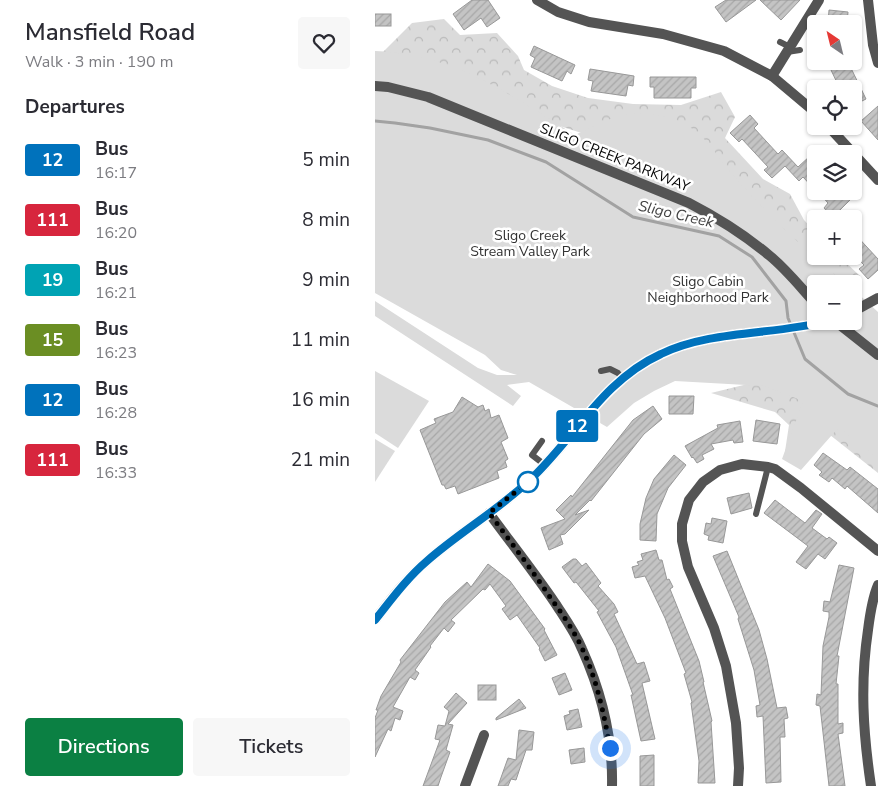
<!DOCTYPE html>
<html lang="en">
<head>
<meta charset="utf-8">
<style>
  :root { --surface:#fff; --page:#f7f7f7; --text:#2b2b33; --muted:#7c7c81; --accent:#0b8043 }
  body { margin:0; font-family:"Nunito Sans",sans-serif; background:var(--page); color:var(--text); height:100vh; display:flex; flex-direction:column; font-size:19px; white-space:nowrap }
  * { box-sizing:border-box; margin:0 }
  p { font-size:16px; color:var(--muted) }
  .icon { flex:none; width:28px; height:28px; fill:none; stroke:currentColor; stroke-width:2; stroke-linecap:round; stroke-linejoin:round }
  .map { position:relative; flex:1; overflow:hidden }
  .details { display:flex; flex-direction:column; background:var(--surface); width:375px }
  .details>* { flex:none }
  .badge { padding:0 10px; border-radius:4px; font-size:18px; line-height:32px }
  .needle { width:32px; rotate:325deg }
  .tools { position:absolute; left:432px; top:15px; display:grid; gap:10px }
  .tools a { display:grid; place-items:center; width:55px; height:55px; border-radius:5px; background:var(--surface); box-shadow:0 1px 4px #0004; font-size:25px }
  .you { position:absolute; width:25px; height:25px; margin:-12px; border:4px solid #fff; border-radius:50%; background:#1a73e8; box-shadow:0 0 0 8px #1a73e833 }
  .map>.badge { position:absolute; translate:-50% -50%; box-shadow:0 0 0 2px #fff }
  h2 { padding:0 25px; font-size:19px; line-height:45px }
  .round { display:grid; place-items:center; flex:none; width:52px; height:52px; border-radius:5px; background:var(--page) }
  .headline { display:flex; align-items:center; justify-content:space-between; height:85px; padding:0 25px }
  h1 { font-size:24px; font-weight:600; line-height:38px }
  .button { display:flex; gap:10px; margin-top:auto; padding:10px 25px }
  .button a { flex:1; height:58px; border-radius:5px; background:var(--accent); color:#fff; font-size:20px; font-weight:600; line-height:58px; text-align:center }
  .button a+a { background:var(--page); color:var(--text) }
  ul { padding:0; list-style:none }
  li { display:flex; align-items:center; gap:15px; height:60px; padding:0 25px }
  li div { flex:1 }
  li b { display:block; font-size:19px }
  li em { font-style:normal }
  li .badge { min-width:55px; font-weight:700; text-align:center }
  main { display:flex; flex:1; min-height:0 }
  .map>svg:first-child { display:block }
</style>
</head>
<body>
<main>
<section class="details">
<div class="headline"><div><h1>Mansfield Road</h1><p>Walk · 3 min · 190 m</p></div><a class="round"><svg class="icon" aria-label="heart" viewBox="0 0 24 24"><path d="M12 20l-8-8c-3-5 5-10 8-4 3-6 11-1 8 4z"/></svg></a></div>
<h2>Departures</h2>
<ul>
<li><span class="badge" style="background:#0072bc;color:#fff">12</span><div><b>Bus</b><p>16:17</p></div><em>5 min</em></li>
<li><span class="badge" style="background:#d7263d;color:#fff">111</span><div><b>Bus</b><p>16:20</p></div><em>8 min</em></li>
<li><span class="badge" style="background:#00a3b4;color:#fff">19</span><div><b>Bus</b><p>16:21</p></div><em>9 min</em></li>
<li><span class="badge" style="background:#6b8e23;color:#fff">15</span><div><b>Bus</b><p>16:23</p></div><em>11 min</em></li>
<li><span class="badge" style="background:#0072bc;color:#fff">12</span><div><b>Bus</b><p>16:28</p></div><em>16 min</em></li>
<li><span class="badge" style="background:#d7263d;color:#fff">111</span><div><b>Bus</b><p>16:33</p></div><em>21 min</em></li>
</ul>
<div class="button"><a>Directions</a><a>Tickets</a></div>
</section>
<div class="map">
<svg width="503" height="786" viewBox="0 0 503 786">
  <defs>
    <pattern id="forest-crowns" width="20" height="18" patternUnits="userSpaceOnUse" patternTransform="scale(1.25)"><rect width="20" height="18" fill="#dbdbdb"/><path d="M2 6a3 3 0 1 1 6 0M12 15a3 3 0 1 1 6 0" fill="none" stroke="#bababa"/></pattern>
    <pattern id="building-hatch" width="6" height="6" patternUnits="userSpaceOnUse" patternTransform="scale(1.25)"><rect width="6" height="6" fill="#c4c4c4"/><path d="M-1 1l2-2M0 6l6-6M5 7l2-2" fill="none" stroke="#a7a7a7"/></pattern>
  </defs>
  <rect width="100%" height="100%" fill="#fff"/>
  <!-- forest -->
  <g fill="url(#forest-crowns)">
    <polygon points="69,19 85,35 122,33 143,56 149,70 177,86 213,98 258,104 306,105 346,92 360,117 350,138 388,179 415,194 429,220 441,233 441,256 464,256 485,276 452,275 219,137 141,112 0,60 37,23"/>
    <polygon points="421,372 503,382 503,473 450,431 409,458 414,425 400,412 336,393"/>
  </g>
  <!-- park -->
  <g fill="#dbdbdb">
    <path d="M0 51C80 54 135 95 200 135 213 129 225 122 238 118 270 108 307 115 330 140 342 153 351 168 363 181 396 218 433 253 471 284H441V321H479V290L503 312V459L464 427 426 470 407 459 429 399H423L390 386 300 381 279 391 259 403 232 427 154 382 132 385 146 396 138 406 0 316V301L103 368 122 375H142L126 370 110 355 0 293Z"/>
    <polygon points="0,371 54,401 23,448 0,433"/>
    <polygon points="0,439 20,451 0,482"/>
  </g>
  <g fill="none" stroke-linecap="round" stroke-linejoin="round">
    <!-- stream -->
    <polyline stroke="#a2a2a2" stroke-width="3" points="0,121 20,123 55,128 113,140 171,162 258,217 344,236 377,257 411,301 413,318 430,359 473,394 503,406"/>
  </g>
  <!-- building -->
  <g fill="url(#building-hatch)" stroke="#989898">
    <polygon points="97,0 113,0 125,18 112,27 106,18 89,30 78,14"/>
    <polygon points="351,0 381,0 351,22 340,7"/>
    <polygon points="385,0 425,0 406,20"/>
    <polygon points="454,10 473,12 472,24 453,24"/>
    <rect x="0" y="14" width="16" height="12"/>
    <polygon points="159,46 200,65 196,74 192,71 187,81 156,67 160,58 155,55"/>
    <polygon points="473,62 491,99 479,105 479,89 465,89 456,70"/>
    <polygon points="215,69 259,76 258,86 253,85 251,96 216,91 218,81 213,80"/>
    <polygon points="275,77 321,77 321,88 316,88 316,98 279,98 279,87 275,87"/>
    <polygon points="503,106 503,140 486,121"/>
    <polygon points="375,115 383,124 379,128 403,154 407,150 423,167 435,156 441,163 441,191 428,177 424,181 410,166 397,178 389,170 393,167 367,139 364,142 355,133"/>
    <polygon points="442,191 470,191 477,198 465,210 473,219 459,219 449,208 453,203"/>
    <polygon points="479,233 503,259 503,270 493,279 484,269 489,265 479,255"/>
    <polygon points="294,396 319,396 318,414 294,414"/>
    <polygon points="87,397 103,407 108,405 110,411 114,409 116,418 124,415 133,438 126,442 133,459 130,461 132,467 122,471 124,478 83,494 80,486 71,489 69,485 67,485 45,430 61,423 59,419 78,412"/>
    <polygon points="278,406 287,419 269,434 216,501 215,500 200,515 214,510 190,534 185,535 188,544 174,550 166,528 190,519 181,510 196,495 197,497 258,420"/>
    <polygon points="381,420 405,424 402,444 378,441"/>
    <polygon points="365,421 368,442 359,443 358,440 336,444 339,449 327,455 329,459 322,463 318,457 317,458 310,446 343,428 342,425"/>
    <polygon points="448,453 472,470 475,467 503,489 503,513 472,486 470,489 457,478 454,482 444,475 447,472 439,465"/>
    <polygon points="299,455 311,465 293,488 282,514 281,541 265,540 265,524 271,498 279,479"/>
    <polygon points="374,493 377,508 356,514 352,498"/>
    <polygon points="400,500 430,523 441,510 447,514 437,528 452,539 454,537 462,543 450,559 443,554 431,569 421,562 433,546 389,513"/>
    <polygon points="337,518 352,521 348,543 333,540 334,536 329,534 331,523 336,524"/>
    <polygon points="281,550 284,560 287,560 292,580 294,579 298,587 295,589 324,661 329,682 328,682 337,721 336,722 340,783 323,783 324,761 316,703 317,702 309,674 311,673 290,618 270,576 260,578 257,567 264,565 262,562 268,560 266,554"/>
    <polygon points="352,551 384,630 392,659 402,708 411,707 413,718 409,719 410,737 405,737 406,782 391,783 388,716 382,717 381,706 385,705 379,670 363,619 364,617 338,556"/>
    <polygon points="198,559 201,559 207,566 211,563 226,583 223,586 239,604 243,612 239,614 262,664 269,662 275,681 267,683 280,739 266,741 256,695 258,695 241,647 222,612 224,611 201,582 199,583 187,567"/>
    <polygon points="113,564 135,581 170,629 169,630 182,655 170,661 164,649 165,648 142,615 135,620 127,609 131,606 115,584 110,590 108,589 76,620 80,623 73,632 69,628 55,646 56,647 40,670 44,673 40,680 35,677 18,707 28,711 25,720 20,718 16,731 13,729 0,757 0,718 3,710 1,710 6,696 26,662 25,660 70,602 92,582 96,587"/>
    <polygon points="464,565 479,568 462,656 464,656 461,684 463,684 463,724 468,723 468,733 463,734 470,786 454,786 445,706 441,705 442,694 446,695 448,646 454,617 454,612 448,611 449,601 455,602"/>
    <polygon points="190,673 197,690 184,695 177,678"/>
    <rect x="103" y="685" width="18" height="15"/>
    <polygon points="81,693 92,703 73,724 78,725 71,750 75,752 66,777 63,786 48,786 65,740 60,739 63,725 70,726 74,711 69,707"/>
    <polygon points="144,699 151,708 121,720 121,718"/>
    <polygon points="203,709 207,727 192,730 189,716 195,714 194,711"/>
    <polygon points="144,730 159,732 157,750 151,750 141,780 136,779 133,786 123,786 133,758 141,760"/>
    <polygon points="209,748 210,762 196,764 194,750"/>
    <polygon points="279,755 279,786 265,786 265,756"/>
  </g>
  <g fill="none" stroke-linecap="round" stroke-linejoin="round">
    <!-- service -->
    <g stroke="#545454" stroke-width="6">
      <polyline points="405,42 415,47"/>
      <polyline points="412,52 425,50"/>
      <polyline points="226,371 235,369 243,373 247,378"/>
      <polyline points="167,441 157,455 170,465"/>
      <polyline points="381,514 393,467"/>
    </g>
    <!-- minor -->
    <g stroke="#545454" stroke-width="10">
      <polyline points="162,0 183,12 214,22 288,34 349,51 397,76 441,113"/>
      <polyline points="493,0 498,45 503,63"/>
      <polyline points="397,76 444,0"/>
      <polyline points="453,126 503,180"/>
      <path d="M114 513C136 543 159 572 180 603 189 617 200 632 207 649 226 691 238 739 237 786"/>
      <polyline points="90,786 109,735"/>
      <polyline points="363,786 364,768 361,723 351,666 339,628 313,567 307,541 307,524 314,500 328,482 345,470 367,464 393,467 400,469 426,488 503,551"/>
      <path d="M496 786C488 732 485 684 493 630 495 614 497 599 503 585"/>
    </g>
    <!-- tertiary -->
    <g stroke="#545454" stroke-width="10">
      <path d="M0 86 13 87 53 97 314 203C343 218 370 235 395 256 412 270 426 288 441 304"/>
      <polyline points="479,311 503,298"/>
      <polyline points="460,321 503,355"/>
      <path d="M0 620C16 599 32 578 52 561 86 531 127 508 159 476 202 434 229 380 286 354 335 330 400 335 452 321"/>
    </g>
  </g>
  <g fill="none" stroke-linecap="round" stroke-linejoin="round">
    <defs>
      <path id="line" d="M0 620C16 600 32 578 52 561 86 531 127 508 159 476 202 434 229 380 286 354 335 330 400 335 453 321"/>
    </defs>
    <!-- line casing -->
    <use href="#line" stroke="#fff" stroke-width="11"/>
    <!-- line -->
    <use href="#line" stroke="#0072bc" stroke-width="8"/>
    <!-- walk -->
    <path stroke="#000" stroke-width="5" stroke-dasharray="0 9" d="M153 482 114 513C136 542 157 570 177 600 188 615 199 631 207 648 222 680 229 714 235 748"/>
  </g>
  <!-- markers -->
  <circle fill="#fff" stroke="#0072bc" stroke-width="2.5" cx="153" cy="482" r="10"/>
  <g text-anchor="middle" stroke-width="5" stroke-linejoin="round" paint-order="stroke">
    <!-- street labels -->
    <g font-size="14" fill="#000" stroke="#fff">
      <text transform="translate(240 157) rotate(22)" y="5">SLIGO CREEK PARKWAY</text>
    </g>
    <!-- park labels -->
    <g font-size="14" fill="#323232" stroke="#fff">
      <text x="155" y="240">Sligo Creek<tspan x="155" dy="16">Stream Valley Park</tspan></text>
      <text x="333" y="286">Sligo Cabin<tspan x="333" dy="16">Neighborhood Park</tspan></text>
    </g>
    <!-- water labels -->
    <g font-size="15" font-style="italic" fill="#434343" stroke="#fff">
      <text transform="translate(301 214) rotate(13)" y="5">Sligo Creek</text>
    </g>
  </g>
</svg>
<div class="tools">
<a><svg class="needle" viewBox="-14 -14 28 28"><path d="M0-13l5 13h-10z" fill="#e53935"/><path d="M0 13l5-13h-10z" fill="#7c7c81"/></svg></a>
<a><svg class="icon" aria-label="locate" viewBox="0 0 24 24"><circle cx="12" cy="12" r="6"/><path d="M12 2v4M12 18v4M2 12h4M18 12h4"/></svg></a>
<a><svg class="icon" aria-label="layers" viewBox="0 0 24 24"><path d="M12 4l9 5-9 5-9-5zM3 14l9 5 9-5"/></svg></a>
<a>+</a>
<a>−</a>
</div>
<div class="you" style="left:235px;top:748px"></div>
<b class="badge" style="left:202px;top:426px;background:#0072bc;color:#fff">12</b>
</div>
</main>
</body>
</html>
